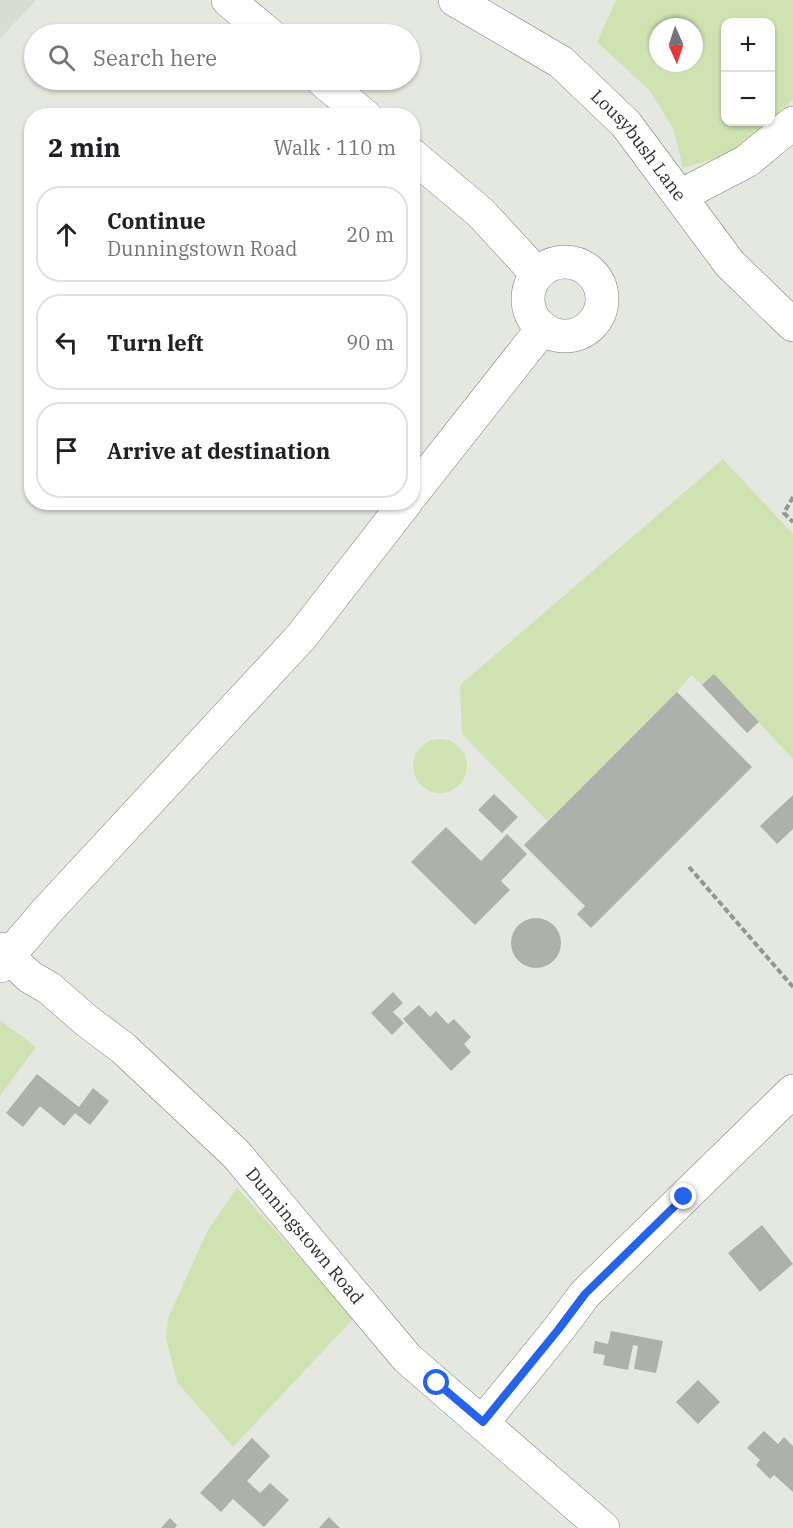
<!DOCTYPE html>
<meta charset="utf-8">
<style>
body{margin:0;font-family:"IBM Plex Serif",serif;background:#f6f6f6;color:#202124}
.controls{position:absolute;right:18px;top:18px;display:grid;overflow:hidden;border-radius:12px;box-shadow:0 2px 4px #0004}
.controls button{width:54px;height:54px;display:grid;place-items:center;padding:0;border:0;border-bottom:2px solid #e0e0e0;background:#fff;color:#202124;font:30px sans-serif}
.compass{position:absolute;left:649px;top:18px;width:54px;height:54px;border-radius:50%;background:#fff;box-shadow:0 2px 4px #0004;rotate:177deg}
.stop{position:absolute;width:18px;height:18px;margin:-14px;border:4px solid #2563eb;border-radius:50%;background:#fff}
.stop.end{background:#2563eb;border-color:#fff;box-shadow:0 2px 6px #0008}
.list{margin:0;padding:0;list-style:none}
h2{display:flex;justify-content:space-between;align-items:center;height:78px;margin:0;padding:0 24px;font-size:26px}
h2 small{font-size:20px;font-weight:400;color:#757577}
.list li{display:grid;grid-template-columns:39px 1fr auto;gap:18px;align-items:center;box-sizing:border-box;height:96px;margin:0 12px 12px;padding:0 12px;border:2px solid #e0e0e0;border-radius:24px}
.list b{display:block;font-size:22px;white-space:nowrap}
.list p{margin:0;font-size:20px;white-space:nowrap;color:#757577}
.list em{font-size:20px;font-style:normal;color:#757577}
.icon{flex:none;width:33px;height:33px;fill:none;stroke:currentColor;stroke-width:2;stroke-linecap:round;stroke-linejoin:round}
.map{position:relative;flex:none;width:793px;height:1528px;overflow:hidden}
.search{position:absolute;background:#fff;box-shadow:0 2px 4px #0004;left:24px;top:24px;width:396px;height:66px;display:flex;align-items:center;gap:15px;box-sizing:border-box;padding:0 21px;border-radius:33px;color:#757577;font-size:22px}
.panel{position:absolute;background:#fff;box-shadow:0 2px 4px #0004;left:24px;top:108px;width:396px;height:402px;border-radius:24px}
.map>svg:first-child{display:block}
.built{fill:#d8decf}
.green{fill:#cee2b2;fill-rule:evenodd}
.building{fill:#adb1a9}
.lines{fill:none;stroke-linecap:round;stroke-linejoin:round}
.minor-casing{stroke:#7b7e77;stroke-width:34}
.path{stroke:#93958f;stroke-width:4;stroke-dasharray:6 3;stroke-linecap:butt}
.minor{stroke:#fff;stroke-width:33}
.route{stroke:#2563eb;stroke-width:8}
.labels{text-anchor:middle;stroke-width:6;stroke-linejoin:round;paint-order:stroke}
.street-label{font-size:18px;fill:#2e2f2c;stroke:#fff}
</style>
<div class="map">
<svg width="793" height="1528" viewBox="0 0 793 1528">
<rect width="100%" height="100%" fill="#e5e8e0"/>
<path class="built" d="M0 0H36L0 39Z"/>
<path class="green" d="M616 0H793V99L764 130 727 155 683 168 673 128 650 91 597 42ZM726 22H770V122H726ZM658 27H694V63H658Z
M723 459 793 534V759L714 675 702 685 691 675 677 692 547 821 462 734 460 685Z
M413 766a27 27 0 1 1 54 0a27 27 0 1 1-54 0Z
M1 1021 36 1047 0 1096V1022Z
M237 1188 354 1318 233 1447 177 1382 166 1338 168 1318 208 1230Z"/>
<path class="building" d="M714 674 759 722 747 733 702 685Z
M677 692 752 767 591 928 577 914 585 906 524 845Z
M494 794 518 817 502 833 478 810Z
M793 795V829L777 844 760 826Z
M446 827 481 861 507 834 527 854 501 881 510 890 475 925 411 862Z
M511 943a25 25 0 1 1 50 0a25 25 0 1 1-50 0Z
M393 992 403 1003 393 1012 404 1023 392 1035 371 1013Z
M419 1005 430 1017 436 1011 448 1024 454 1019 471 1037 464 1044 471 1052 451 1071 403 1019Z
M37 1074 79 1107 93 1088 109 1101 90 1125 75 1113 64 1126 40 1106 23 1127 6 1113Z
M762 1225 793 1264 760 1292 728 1253Z
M611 1331 663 1341 656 1373 634 1369 638 1346 633 1345 628 1370 603 1365 605 1355 593 1353 595 1341 608 1344Z
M698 1380 720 1402 698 1424 676 1402Z
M764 1431 778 1444 784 1437 793 1446V1492L774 1475 770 1479 756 1465 760 1460 747 1448Z
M252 1438 270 1456 247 1481 260 1493 270 1483 289 1500 264 1527 233 1499 221 1512 200 1493Z
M329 1517 340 1528H319Z
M170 1518 177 1525 175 1528H161Z"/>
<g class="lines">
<g class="minor-casing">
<g id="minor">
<path d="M228 0 269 34"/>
<path id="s1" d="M455 0 561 62 626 124 730 264 793 325"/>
<path d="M322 80 365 116"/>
<path d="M412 155 481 213 537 274"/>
<path d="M680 196 747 161 793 123"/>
<circle cx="565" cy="299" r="37"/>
<path d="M412 494 543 328"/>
<path id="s2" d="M0 949 30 977 49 988 87 1021 123 1048 236 1154 407 1358 603 1528"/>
<path d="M0 966 45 913 301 637 406 502"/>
<path d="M483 1422 558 1330 585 1294 793 1091"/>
</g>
</g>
<path class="path" d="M793 497 784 513 793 522
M689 867 793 987"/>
<use href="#minor" class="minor"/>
</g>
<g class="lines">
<path class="route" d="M437 1383 483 1422 558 1330 585 1294 684 1197"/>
</g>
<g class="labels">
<g class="street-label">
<text dy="6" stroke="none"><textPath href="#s1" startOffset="237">Lousybush Lane</textPath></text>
<text dy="6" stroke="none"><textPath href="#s2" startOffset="420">Dunningstown Road</textPath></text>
</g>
</g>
</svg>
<div class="controls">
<button>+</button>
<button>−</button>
</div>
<svg class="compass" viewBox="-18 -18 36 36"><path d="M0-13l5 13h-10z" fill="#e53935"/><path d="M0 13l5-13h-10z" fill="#757577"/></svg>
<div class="stop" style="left:437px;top:1383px"></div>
<div class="stop end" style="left:684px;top:1197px"></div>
<div class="search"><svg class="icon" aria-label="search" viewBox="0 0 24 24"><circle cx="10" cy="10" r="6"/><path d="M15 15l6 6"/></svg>Search here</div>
<section class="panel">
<h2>2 min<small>Walk · 110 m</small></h2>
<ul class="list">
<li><svg class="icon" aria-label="ahead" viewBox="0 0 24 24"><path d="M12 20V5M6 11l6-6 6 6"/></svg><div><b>Continue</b><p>Dunningstown Road</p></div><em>20 m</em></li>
<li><svg class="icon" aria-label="left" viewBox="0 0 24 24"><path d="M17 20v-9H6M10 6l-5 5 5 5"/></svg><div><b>Turn left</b></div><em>90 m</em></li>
<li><svg class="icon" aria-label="arrive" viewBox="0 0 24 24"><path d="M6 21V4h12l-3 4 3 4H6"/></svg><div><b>Arrive at destination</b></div></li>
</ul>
</section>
</div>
